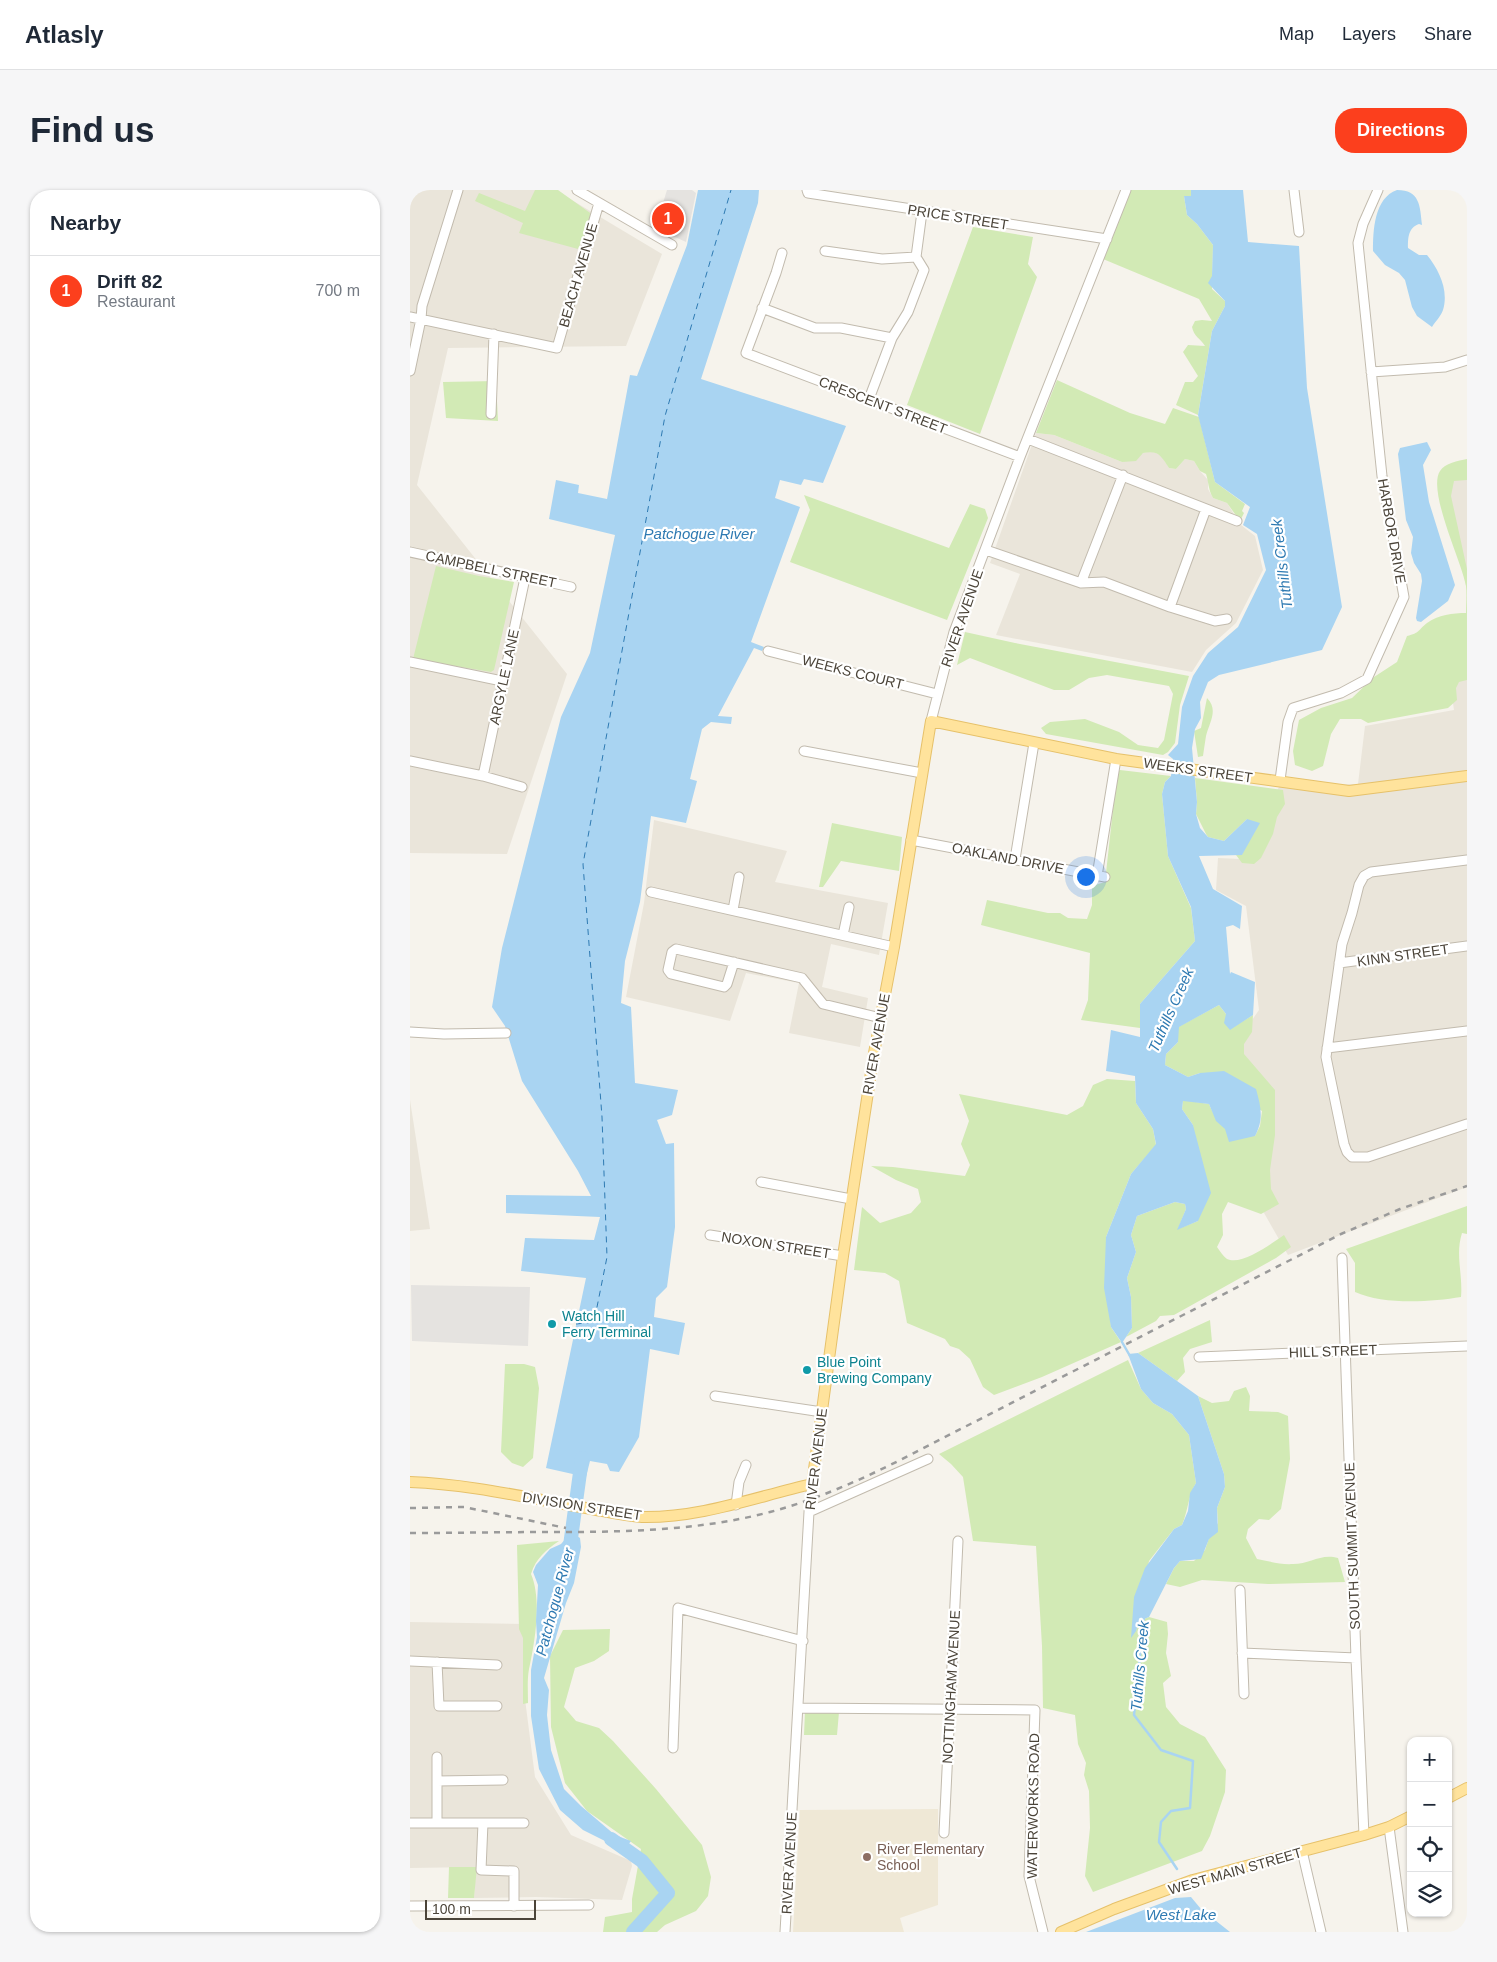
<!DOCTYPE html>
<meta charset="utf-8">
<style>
body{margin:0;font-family:Helvetica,sans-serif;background:#f6f6f7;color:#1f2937}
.controls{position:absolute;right:15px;bottom:15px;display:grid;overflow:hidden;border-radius:10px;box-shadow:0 1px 4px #0004}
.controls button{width:45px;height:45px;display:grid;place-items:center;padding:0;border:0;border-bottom:1px solid #e0e1e3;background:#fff;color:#1f2937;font:25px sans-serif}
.scale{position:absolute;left:15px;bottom:12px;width:111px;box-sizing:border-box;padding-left:5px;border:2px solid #4b4439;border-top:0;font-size:14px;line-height:18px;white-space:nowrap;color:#4b4439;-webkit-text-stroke:4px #fff;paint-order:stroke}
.you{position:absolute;left:675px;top:686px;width:18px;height:18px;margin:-12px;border:4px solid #fff;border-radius:50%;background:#1a73e8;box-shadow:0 0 0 8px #1a73e833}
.badge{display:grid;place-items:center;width:32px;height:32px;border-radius:50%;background:#fc3f1d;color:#fff;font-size:16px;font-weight:700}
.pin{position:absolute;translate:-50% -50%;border:2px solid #fff;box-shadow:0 1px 5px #0006}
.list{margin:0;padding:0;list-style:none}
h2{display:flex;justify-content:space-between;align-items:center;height:65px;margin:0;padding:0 20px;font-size:21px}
h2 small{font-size:16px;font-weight:400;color:#747a83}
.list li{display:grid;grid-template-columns:32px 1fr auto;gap:15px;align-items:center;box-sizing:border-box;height:70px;padding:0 20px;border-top:1px solid #e0e1e3}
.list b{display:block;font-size:19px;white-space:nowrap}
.list p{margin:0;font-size:16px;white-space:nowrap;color:#747a83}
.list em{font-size:16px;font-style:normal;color:#747a83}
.icon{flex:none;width:28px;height:28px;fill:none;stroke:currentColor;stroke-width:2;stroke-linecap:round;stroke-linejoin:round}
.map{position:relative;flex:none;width:1057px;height:1742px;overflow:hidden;border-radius:20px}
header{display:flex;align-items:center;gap:30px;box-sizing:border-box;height:70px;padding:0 25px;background:#fff;border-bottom:1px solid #e0e1e3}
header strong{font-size:24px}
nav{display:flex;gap:28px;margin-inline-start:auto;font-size:18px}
.intro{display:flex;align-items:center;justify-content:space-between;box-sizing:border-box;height:120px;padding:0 30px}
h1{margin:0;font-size:35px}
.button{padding:12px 22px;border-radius:20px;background:#fc3f1d;color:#fff;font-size:18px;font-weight:700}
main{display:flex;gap:30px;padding:0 30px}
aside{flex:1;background:#fff;border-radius:20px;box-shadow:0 1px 4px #0004}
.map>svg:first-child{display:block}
.residential{fill:#eae5da}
.education{fill:#efe8d6}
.green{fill:#d2eab5}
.parking{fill:#e5e3e0}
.water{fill:#a9d4f2}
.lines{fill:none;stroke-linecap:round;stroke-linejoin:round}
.stream{stroke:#a9d4f2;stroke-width:2.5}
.river{stroke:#a9d4f2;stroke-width:14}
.ferry{stroke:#2e7ab2;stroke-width:1;stroke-dasharray:6 5;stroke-linecap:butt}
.minor-casing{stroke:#c2bbae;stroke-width:11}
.major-casing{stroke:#e6c16a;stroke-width:12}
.minor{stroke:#fff;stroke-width:9}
.major{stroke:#ffe39c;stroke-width:10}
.rail{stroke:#9a9a9a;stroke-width:2.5;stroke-dasharray:6 6;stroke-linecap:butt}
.culture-dot{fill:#0f9aa8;stroke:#fff;stroke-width:2}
.education-dot{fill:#8d6e63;stroke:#fff;stroke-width:2}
.labels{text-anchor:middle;stroke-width:4.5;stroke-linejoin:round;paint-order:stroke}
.street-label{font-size:14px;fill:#4b4439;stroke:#fff}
.culture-label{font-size:14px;fill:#0d838f;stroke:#fff;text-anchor:start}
.education-label{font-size:14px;fill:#785e54;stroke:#fff;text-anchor:start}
.water-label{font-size:15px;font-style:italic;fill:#2e7ab2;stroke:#fff}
</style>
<header>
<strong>Atlasly</strong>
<nav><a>Map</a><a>Layers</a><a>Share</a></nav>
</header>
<div class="intro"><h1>Find us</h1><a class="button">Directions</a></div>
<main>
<aside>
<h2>Nearby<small></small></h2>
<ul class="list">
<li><span class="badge">1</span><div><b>Drift 82</b><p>Restaurant</p></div><em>700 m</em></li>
</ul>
</aside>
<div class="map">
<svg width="1057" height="1742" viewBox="0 0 1057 1742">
<rect width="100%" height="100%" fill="#f6f3ec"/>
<path class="residential" d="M0 0H145L252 64 216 156 38 158 7 295 157 484 97 664 0 663Z
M626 243 644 245 712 272 733 263 741 261 751 265 759 278 766 279 775 269 784 271 790 281 798 290V299L803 308 817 313 831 335 845 346 853 380 826 433 796 460 782 482 586 445 610 384 580 373Z
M1057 276V400L1031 283Z
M1057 483V997L878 1065 841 1000 862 908 824 856 849 820 836 716 806 700 808 668 830 669 869 597 948 594 955 536 1044 520 1039 486Z
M244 630 377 661 365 692 478 713 469 765 421 754 412 797 458 808 450 857 379 843 389 793 336 783 320 831 216 807 234 713Z
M0 910 20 1039 0 1041Z
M0 1432 119 1434 115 1509 125 1587 161 1645 221 1671 222 1676 212 1710 126 1707 64 1708 66 1677 0 1678Z"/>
<path class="education" d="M528 1619V1715L490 1728 494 1742H383L390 1620Z"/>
<path class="green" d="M125 0H148L183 25 168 59 109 43 113 33 65 11 69 3 115 21Z
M720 0H781V6H774L777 25 787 34 803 55 802 99 815 111V116L802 141 788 225 766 215 775 192H783L788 186 773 162 778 155 795 156C790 148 784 147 782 137L785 131 792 130 802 131 789 109 693 69Z
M563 37 623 47 618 74 627 87 570 244 497 215Z
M647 190 720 223 755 234 763 218 789 227 805 292 835 314 832 321 834 323 830 331 817 313 803 308C798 299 799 293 796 284L790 281 784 271 775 269 766 279 759 278C751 266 749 260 733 263L726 271 712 272 644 245 626 243Z
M86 191 88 231 36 228 33 192Z
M1057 269V290L1044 291 1041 306 1057 379V490L1049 492 1046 498 1047 510 1038 518 958 533 951 529H930L921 544 913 576 902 581 885 575 883 561 889 530 911 518 942 508 964 487 987 472 997 446C1010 443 1008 440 1017 433 1028 425 1043 423 1056 423 1056 415 1057 405 1056 396 1052 372 1017 301 1030 281 1035 273 1048 271 1057 269Z
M394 305 539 358 560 314 575 319 578 328 537 430 380 372 400 320Z
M26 376 69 386 104 392 84 480 81 482 3 469Z
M555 442 605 453 779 486 770 515 765 553 758 562 753 565 636 544 631 538 640 532 675 529 709 542 728 555 748 558 754 550 763 504 759 496 697 485 679 488 659 500H644L560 468 547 475Z
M797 508C809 520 799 533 796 546 795 552 794 559 793 566L788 567 784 541 791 538Z
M710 580 761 586 755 592 752 604 758 666 781 718 785 751 730 814V838L671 830 678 810 680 763 571 735 577 710 638 723H650L658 728 677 729 682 715V696L695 692 707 583Z
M785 588 873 600 875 614 867 627 863 644 851 668 844 674 832 673 826 665H832L837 629 814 651 798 647 796 644 786 624 787 612Z
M422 633 492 647 489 681 431 671 413 697H409Z
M809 815 816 824 820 839 843 825 842 842 834 854V864L865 900V945L860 980 861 999 869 1014 851 1024 818 1012 812 1024 813 1045 807 1057C810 1061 813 1066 817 1069 832 1076 862 1053 874 1045L881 1057 866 1068 764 1125 750 1126 746 1131 716 1147 722 1138 721 1107 717 1088 726 1062 721 1045 727 1026 765 1012 775 1014 776 1019 768 1039 788 1031 783 935 772 919 773 910 799 914C811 942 817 939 845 946L850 936 852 921 790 883 778 887 755 875 756 864 768 852V837Z
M697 889 725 891 726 913 743 939 746 955 721 984 696 1047 701 1137 711 1152 632 1187 584 1205 573 1197 560 1169 549 1159 540 1156 535 1149 497 1133 489 1091 475 1083 444 1080 452 1017 470 1033 501 1023 511 1012 508 999 486 990 461 976 483 977 555 986 560 975 551 954 559 931 549 904 657 925 673 916 683 895Z
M1057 1016V1044L1052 1043C1045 1065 1053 1084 1051 1107 1021 1112 973 1115 945 1102V1073L936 1059Z
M800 1130 802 1152 780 1159 773 1168 775 1182 767 1191 728 1163Z
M718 1170 731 1199 743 1213 762 1224 779 1245 786 1293C778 1306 778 1321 772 1335L764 1339 739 1371 726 1441 729 1431 739 1427 757 1432 758 1444 756 1463 761 1486 753 1493 756 1517 770 1534 795 1547 816 1580 815 1602 800 1646 792 1661 683 1702 675 1686 680 1638 679 1601 674 1585 676 1573 668 1554 665 1525 633 1518 632 1456 626 1356 563 1351 553 1287 541 1274 529 1264Z
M95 1174H114L125 1177 129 1198 123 1268 113 1277 102 1273 91 1262Z
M836 1197 840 1206 839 1221 868 1222 878 1226 880 1269 871 1319 859 1330 849 1329 838 1339 836 1348 847 1369C858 1371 871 1375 883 1374 900 1374 911 1363 928 1368L935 1392 858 1394 792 1390 770 1397 756 1394 764 1378 770 1371H784L795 1360 799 1348 808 1333 807 1318 815 1297 814 1284 788 1206 802 1213 819 1211 824 1201Z
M149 1351C136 1360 126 1368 121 1384 132 1410 125 1451 119 1479 117 1490 118 1502 118 1513L113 1514V1448L109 1439 107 1355Z
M200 1439 199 1461 184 1471 165 1478 154 1517 166 1531 189 1538 203 1551 246 1599 292 1655 301 1687 298 1706 286 1721 255 1735 247 1742H193L195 1727 222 1722V1709L231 1659 177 1621 155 1593 141 1537 140 1466 153 1440Z
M395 1521 429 1522 427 1545H394Z
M39 1677H67L64 1708H38Z"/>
<path class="parking" d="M257 0H282L286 3 276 52 263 46 271 19 253 13Z
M1 1095 120 1097 118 1156 2 1151Z"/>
<path class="water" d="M288 0H349L348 13 291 189 436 236 413 293 394 289 391 295 370 290 365 308 390 317 341 452 354 457 352 461 344 458 308 526 322 527 321 534 301 532 292 539 280 589 287 591 276 633 241 626 230 712 215 771 211 813 221 817 225 893 268 900 262 925 247 930 256 954 264 953 265 1037 257 1097 246 1108 244 1127 275 1133 269 1165 240 1159 229 1247 209 1282 200 1281 197 1274 180 1271 176 1287 136 1278 176 1088 111 1081 115 1048 184 1050 190 1027 96 1023V1005L181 1006 168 981 112 891 95 836 82 817 92 758 151 527 180 463 205 345 139 329 146 290 169 295 168 303 197 309 220 185 227 186 277 55Z
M781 0H833L838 52 889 56 897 198 932 417 912 460 809 485 798 492 790 512 791 528 785 539 782 558 787 612 786 624 790 638 798 647 814 651 837 629 850 633 832 665 789 666 803 699 832 716 830 739 823 735 816 737 820 784 821 782 845 792 843 825 820 840 814 833 816 824 809 815 769 837 768 852 756 864 755 875 778 887 790 883 814 881 846 899C851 917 854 929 845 946L819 952 815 939 806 931 799 914 773 911 772 919 783 935 801 1003 788 1031 767 1040 776 1019 775 1014 765 1012 727 1026 721 1045 726 1062 717 1088 721 1107 722 1138 712 1153 701 1137 694 1098 696 1047 721 984 746 954 743 939 726 913 725 886 696 881 701 840 730 847V814L785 751 781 717 758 666 752 604 755 592 761 586 763 569 758 565 768 554 772 517 783 486 798 463 828 437 856 380 847 344 833 335 840 317 805 292 788 225 802 141 815 116V111L798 93 802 86 803 55 787 34 777 25 774 6H781Z
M987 0C1010 0 1010 16 1012 35L1009 34C998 38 998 48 998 58L1009 65H1017C1029 80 1039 100 1033 120 1031 126 1025 132 1022 137L1007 126 1002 117 995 90 989 83 975 75 963 61C963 41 964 8 987 0Z
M1017 252 1021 260 1013 275 1019 312 1045 395 1038 411 1011 432 1007 431 1006 428 1012 391 1011 384 1004 373 1001 363 1003 347 996 330 988 264 990 258Z
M728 1163 788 1206 814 1284 815 1297 807 1318 808 1342 799 1349 791 1369 770 1371 764 1378 739 1427 729 1431 726 1441 721 1448 724 1407 735 1378 764 1339 772 1335 778 1321 780 1303 786 1293 779 1245 762 1224 743 1213 731 1199 718 1164Z
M158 1346H167L170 1348 171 1357 164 1393 156 1413 134 1488 139 1500 137 1525 141 1560 154 1599 171 1616 205 1645 221 1651 215 1659 205 1656 173 1640 150 1620 129 1579 121 1526V1480L127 1447 126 1431 128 1395 123 1382 126 1375 140 1359 151 1354Z
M781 1707 791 1719 820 1742H676L765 1708Z"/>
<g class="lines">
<path class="stream" d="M712 1152 720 1166
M734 1426 724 1525 751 1560 783 1571 780 1618 761 1621 751 1632 749 1652 767 1679"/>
<path class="river" d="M159 1363 172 1268
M201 1649 232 1671 258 1703 223 1742"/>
<path class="ferry" d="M166 1134 184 1132 197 1067 192 927 173 674 255 226 321 0"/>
<g class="minor-casing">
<path id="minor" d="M167 0 262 55
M397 0 398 3 697 49
M884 0 889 42
M415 61 472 69 506 67
M372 63 366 83 336 163 610 267
M352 118 405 138H431L482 148
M0 127 147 158 189 13
M0 181 11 129 12 116 48 0
M961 182 1035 177 1057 170
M459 209 482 148 498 122 514 80 506 67 512 22
M81 224 84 144
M618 249 827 331
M576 360 671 393 694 392 760 417 805 431 817 429
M0 362 161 397
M671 393 713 285
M760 417 796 319
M358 461 527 504
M0 472 92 491
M521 531 544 442 610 267 716 0
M394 561 512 583
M0 571 73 586 112 597
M73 586 115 388
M870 590 878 532 883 518 931 503 957 489 994 407 972 286 948 53 953 34 968 0
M501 650 695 687
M605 669 624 553
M1057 670 961 682 954 686 949 695 942 723 932 754 916 867 934 954 937 962 942 967H958L1057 934
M687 686 706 569
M241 702 484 757
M323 720 329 687
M433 745 439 717
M324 772 317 794 314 797 261 784 258 780 262 762 266 759 392 788 413 814 471 828
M929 773 1057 756
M0 842 34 844 96 843
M917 858 1057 841
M351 992 441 1009
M300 1045 433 1066
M932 1068 946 1468 954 1645
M789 1167 1057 1156
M305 1206 412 1222
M326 1315 329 1292 336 1275
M399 1322 518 1269
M830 1400 834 1504
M832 1463 946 1468
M0 1471 87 1475
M27 1472 29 1516H87
M389 1518 625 1520 619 1686 633 1742
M263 1558 268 1418 393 1451
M27 1567V1591
M0 1633H73L71 1680 104 1681V1716
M27 1633V1591L93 1590
M73 1633H114
M979 1637 993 1742
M534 1643 548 1351
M892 1661 911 1742
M0 1716 179 1715
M375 1742 399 1322 402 1294"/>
</g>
<g class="major-casing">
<path id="major" d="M0 1292C59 1294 118 1308 176 1318 194 1321 213 1326 232 1327 291 1328 345 1307 402 1294L433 1066 464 863 484 757 521 531 706 569 939 601 1057 586
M1038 1608 1057 1598
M651 1742 704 1719 783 1690 954 1645 979 1637 1001 1626"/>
</g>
<use href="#minor" class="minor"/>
<use href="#major" class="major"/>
<path class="rail" d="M0 1318 54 1317 156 1338
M0 1343C47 1343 94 1342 141 1342 215 1342 288 1341 360 1322 409 1309 455 1288 500 1265L931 1044 990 1019 1057 996"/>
</g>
<g class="culture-dot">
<circle cx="142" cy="1134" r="5"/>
<circle cx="397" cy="1180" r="5"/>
</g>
<circle class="education-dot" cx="457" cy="1667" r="5"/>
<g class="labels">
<g class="street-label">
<text transform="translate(548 27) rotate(9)" y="5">PRICE STREET</text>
<text transform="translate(168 85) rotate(-74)" y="5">BEACH AVENUE</text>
<text transform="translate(473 215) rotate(21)" y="5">CRESCENT STREET</text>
<text transform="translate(982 341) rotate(80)" y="5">HARBOR DRIVE</text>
<text transform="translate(81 379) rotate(12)" y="5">CAMPBELL STREET</text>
<text transform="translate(552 428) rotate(-71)" y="5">RIVER AVENUE</text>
<text transform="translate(443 482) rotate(14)" y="5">WEEKS COURT</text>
<text transform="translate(94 487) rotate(-78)" y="5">ARGYLE LANE</text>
<text transform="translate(788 580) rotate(8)" y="5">WEEKS STREET</text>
<text transform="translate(598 668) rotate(11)" y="5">OAKLAND DRIVE</text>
<text transform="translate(993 765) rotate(-8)" y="5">KINN STREET</text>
<text transform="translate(466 854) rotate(-80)" y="5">RIVER AVENUE</text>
<text transform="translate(366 1055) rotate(9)" y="5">NOXON STREET</text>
<text transform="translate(923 1161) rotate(-2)" y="5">HILL STREET</text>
<text transform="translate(406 1269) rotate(-83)" y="5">RIVER AVENUE</text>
<text transform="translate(172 1316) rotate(9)" y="5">DIVISION STREET</text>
<text transform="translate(942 1356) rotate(-92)" y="5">SOUTH SUMMIT AVENUE</text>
<text transform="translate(541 1497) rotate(-87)" y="5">NOTTINGHAM AVENUE</text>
<text transform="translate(623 1616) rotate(-89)" y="5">WATERWORKS ROAD</text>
<text transform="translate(379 1673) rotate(-87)" y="5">RIVER AVENUE</text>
<text transform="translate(825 1681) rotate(-16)" y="5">WEST MAIN STREET</text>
</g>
<g class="culture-label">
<text x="152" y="1131">Watch Hill<tspan x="152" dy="16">Ferry Terminal</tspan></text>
<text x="407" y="1177">Blue Point<tspan x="407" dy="16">Brewing Company</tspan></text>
</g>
<g class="education-label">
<text x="467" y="1664">River Elementary<tspan x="467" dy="16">School</tspan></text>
</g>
<g class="water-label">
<text x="289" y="349">Patchogue River</text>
<text transform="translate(872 374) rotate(-97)" y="5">Tuthills Creek</text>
<text transform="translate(761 820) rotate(-66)" y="5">Tuthills Creek</text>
<text transform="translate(145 1412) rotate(-75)" y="5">Patchogue River</text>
<text transform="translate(730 1476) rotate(-85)" y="5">Tuthills Creek</text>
<text x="771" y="1730">West Lake</text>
</g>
</g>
</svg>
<div class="controls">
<button>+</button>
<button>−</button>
<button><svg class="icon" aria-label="locate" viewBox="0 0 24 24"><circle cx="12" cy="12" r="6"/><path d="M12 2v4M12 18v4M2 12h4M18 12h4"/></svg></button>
<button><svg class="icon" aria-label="layers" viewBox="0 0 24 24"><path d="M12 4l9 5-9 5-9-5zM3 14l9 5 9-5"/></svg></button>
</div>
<div class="scale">100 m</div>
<div class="you"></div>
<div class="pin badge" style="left:258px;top:29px">1</div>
</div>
</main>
